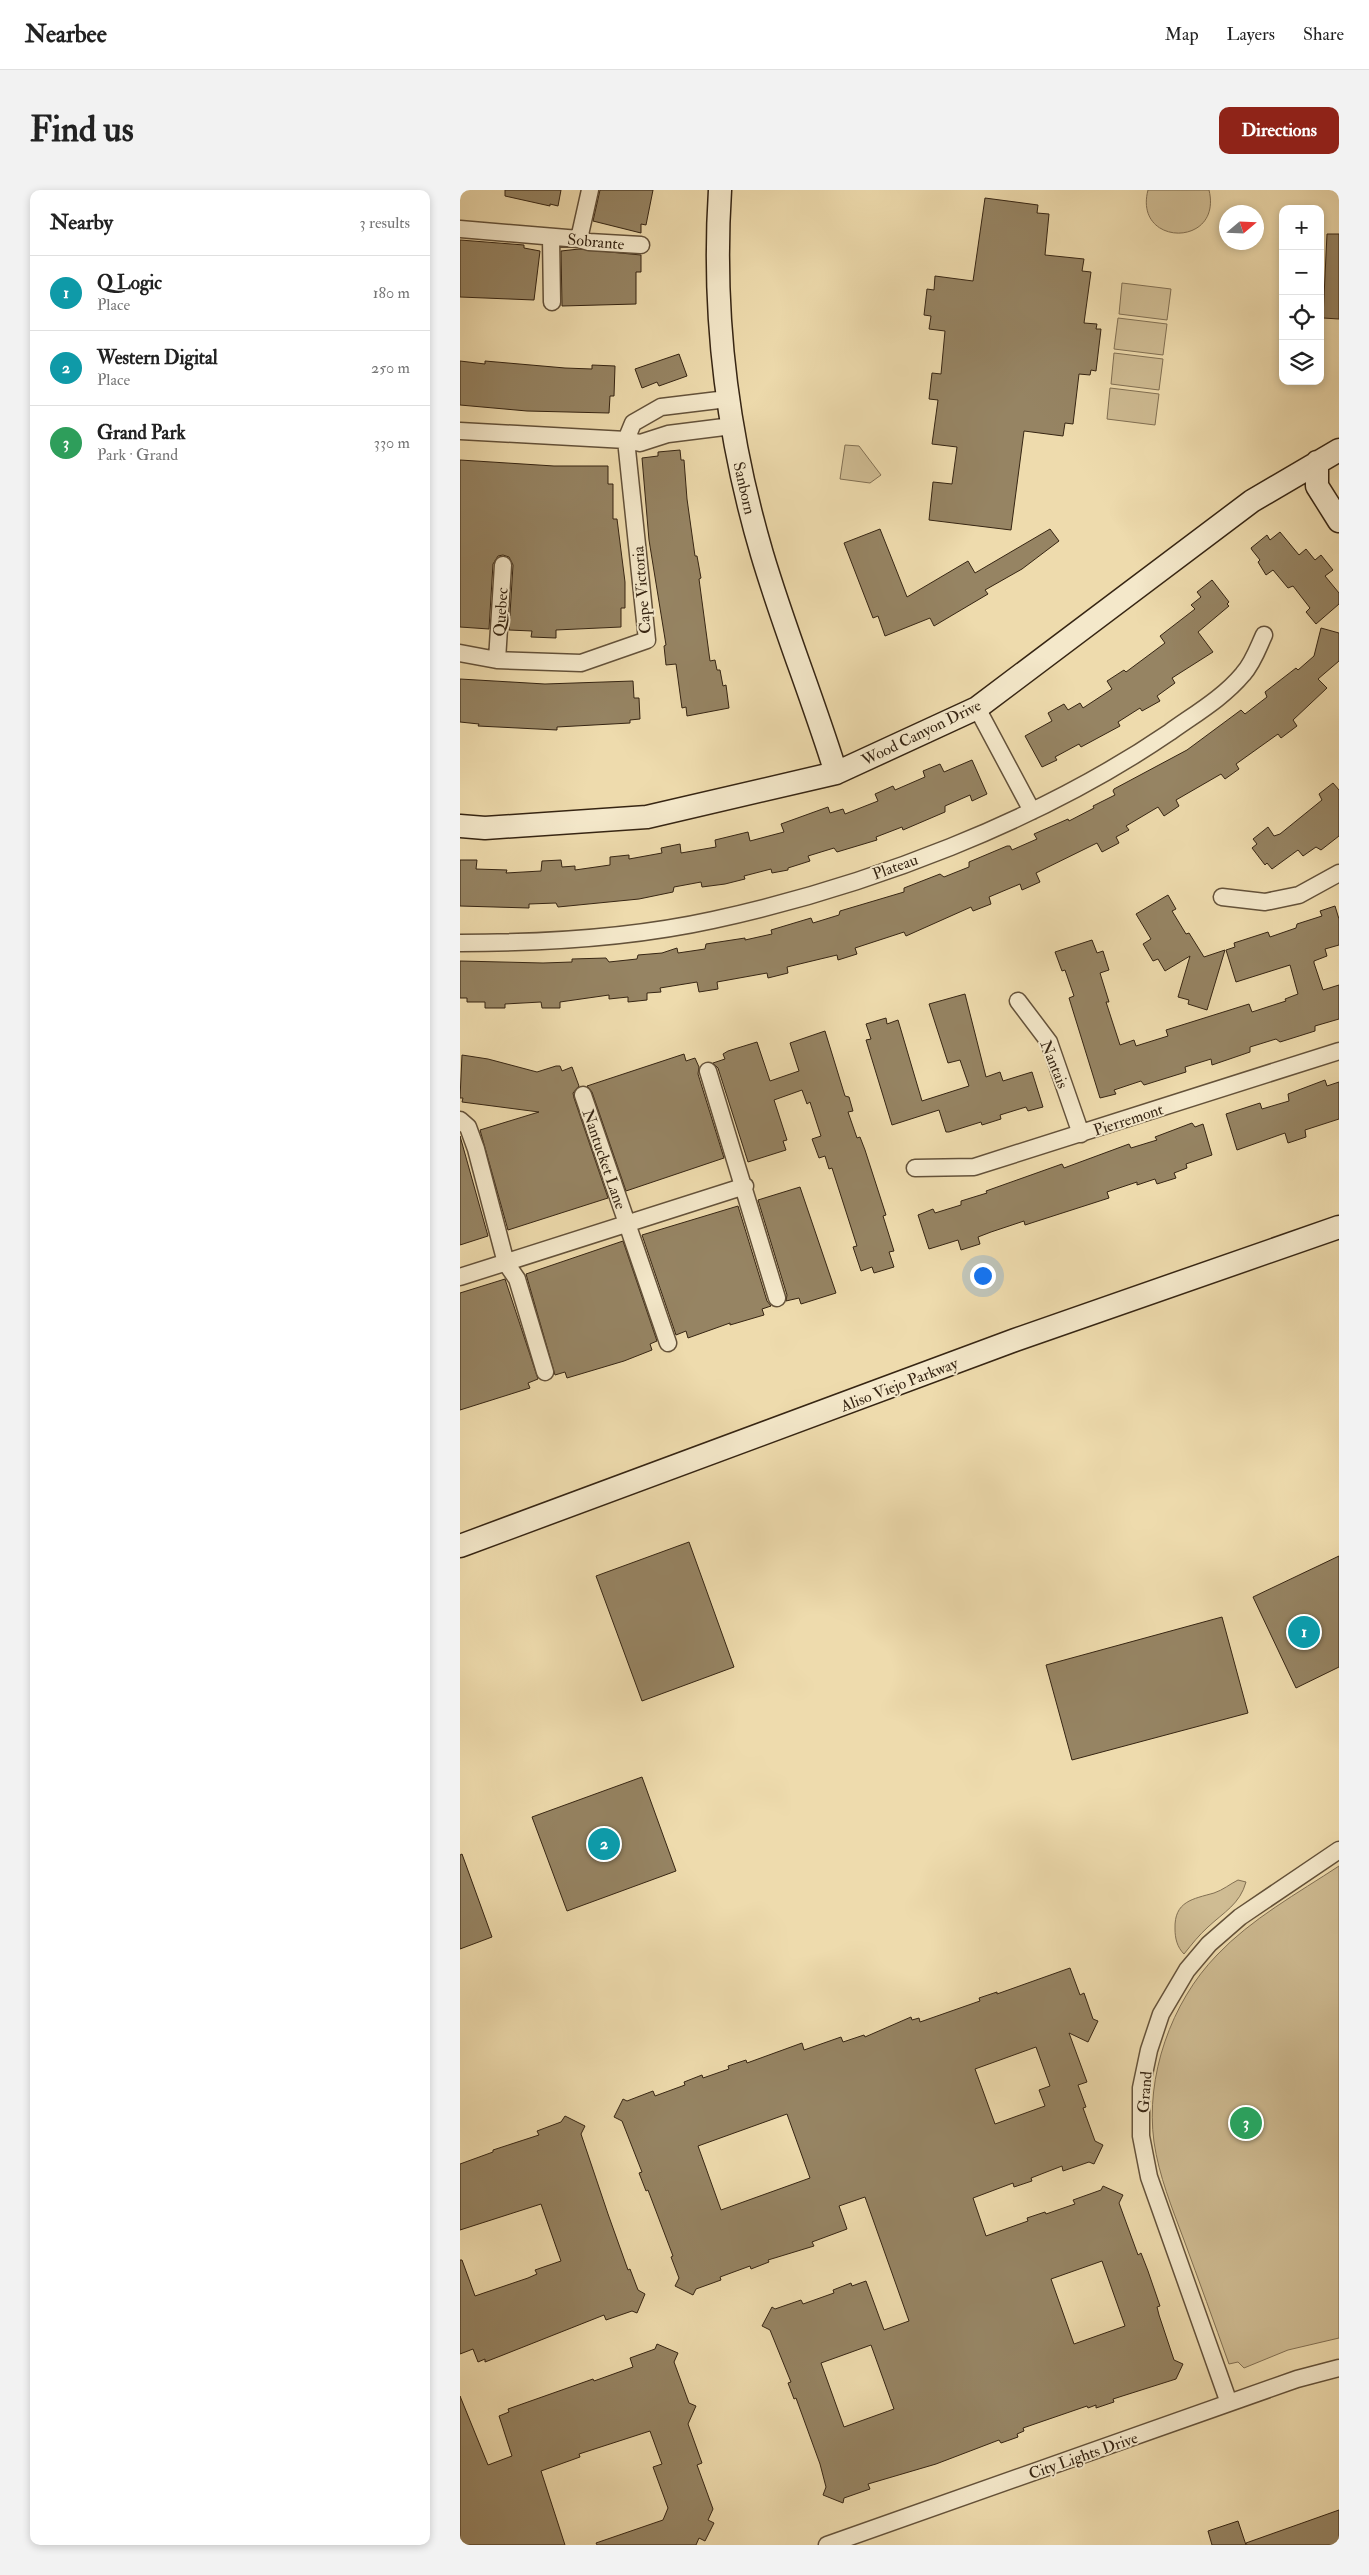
<!DOCTYPE html>
<meta charset="utf-8">
<style>
body{margin:0;font-family:"IM FELL Double Pica",serif;background:#f2f2f2;color:#222}
.controls{position:absolute;right:15px;top:15px;display:grid;overflow:hidden;border-radius:10px;box-shadow:0 2px 8px #0003}
.controls button{width:45px;height:45px;display:grid;place-items:center;padding:0;border:0;border-bottom:1px solid #e0e0e0;background:#fff;color:#222;font:25px sans-serif}
.compass{position:absolute;left:759px;top:15px;width:45px;height:45px;border-radius:50%;background:#fff;box-shadow:0 2px 8px #0003;rotate:71deg}
.you{position:absolute;left:522px;top:1085px;width:18px;height:18px;margin:-12px;border:4px solid #fff;border-radius:50%;background:#1a73e8;box-shadow:0 0 0 8px #1a73e833}
.badge{display:grid;place-items:center;width:32px;height:32px;border-radius:50%;background:#8f2418;color:#fff;font-size:16px;font-weight:700}
.pin{position:absolute;translate:-50% -50%;border:2px solid #fff;box-shadow:0 1px 5px #0006}
.list{margin:0;padding:0;list-style:none}
h2{display:flex;justify-content:space-between;align-items:center;height:65px;margin:0;padding:0 20px;font-size:21px}
h2 small{font-size:16px;font-weight:400;color:#767676}
.list li{display:grid;grid-template-columns:32px 1fr auto;gap:15px;align-items:center;box-sizing:border-box;height:75px;padding:0 20px;border-top:1px solid #e0e0e0}
.list b{display:block;font-size:19px;white-space:nowrap}
.list p{margin:0;font-size:16px;white-space:nowrap;color:#767676}
.list em{font-size:16px;font-style:normal;color:#767676}
.icon{flex:none;width:28px;height:28px;fill:none;stroke:currentColor;stroke-width:2;stroke-linecap:round;stroke-linejoin:round}
.map{position:relative;flex:none;width:879px;height:2355px;overflow:hidden;border-radius:10px}
header{display:flex;align-items:center;gap:30px;box-sizing:border-box;height:70px;padding:0 25px;background:#fff;border-bottom:1px solid #e0e0e0}
header strong{font-size:24px}
nav{display:flex;gap:28px;margin-inline-start:auto;font-size:18px}
.intro{display:flex;align-items:center;justify-content:space-between;box-sizing:border-box;height:120px;padding:0 30px}
h1{margin:0;font-size:35px}
.button{padding:12px 22px;border-radius:10px;background:#8f2418;color:#fff;font-size:18px;font-weight:700}
main{display:flex;gap:30px;padding:0 30px}
aside{flex:1;background:#fff;border-radius:10px;box-shadow:0 2px 8px #0003}
.map>svg:first-child{display:block}
.green{fill:#cfbc93;stroke:#827053}
.building{fill:#968463;stroke:#362513;fill-rule:evenodd}
.lines{fill:none;stroke-linecap:round;stroke-linejoin:round}
.street-casing{stroke:#64523a;stroke-width:19}
.secondary-casing{stroke:#362513;stroke-width:25}
.street{stroke:#f4e8ca;stroke-width:16}
.secondary{stroke:#f4e8ca;stroke-width:22}
.labels{text-anchor:middle;stroke-width:4;stroke-linejoin:round;paint-order:stroke}
.street-label{font-size:16px;fill:#362513;stroke:#f4e8ca}
</style>
<header>
<strong>Nearbee</strong>
<nav><a>Map</a><a>Layers</a><a>Share</a></nav>
</header>
<div class="intro"><h1>Find us</h1><a class="button">Directions</a></div>
<main>
<aside>
<h2>Nearby<small>3 results</small></h2>
<ul class="list">
<li><span class="badge" style="background:#0f9aa8">1</span><div><b>Q Logic</b><p>Place</p></div><em>180 m</em></li>
<li><span class="badge" style="background:#0f9aa8">2</span><div><b>Western Digital</b><p>Place</p></div><em>250 m</em></li>
<li><span class="badge" style="background:#2e9e5b">3</span><div><b>Grand Park</b><p>Park · Grand</p></div><em>330 m</em></li>
</ul>
</aside>
<div class="map">
<svg width="879" height="2355" viewBox="0 0 879 2355">
<rect width="100%" height="100%" fill="#eedbad"/>
<filter id="stains"><feTurbulence type="fractalNoise" baseFrequency=".004" numOctaves="4"/><feColorMatrix values="0 0 0 0 .2 0 0 0 0 .09 0 0 0 0 .02 0 0 0 .5 -.17"/></filter>
<radialGradient id="worn" r=".72"><stop offset=".6" stop-color="#630" stop-opacity="0"/><stop offset="1" stop-color="#630" stop-opacity=".3"/></radialGradient>
<path class="green" d="M688 0H749C763 58 673 57 688 0Z
M662 93 711 99 707 130 659 124Z
M658 128 707 134 703 165 654 159Z
M654 163 703 169 699 200 651 194Z
M650 198 699 204 695 235 647 229Z
M385 255 399 256 421 285 410 293 380 289Z
M879 1676V2148L828 2160 784 2178 778 2172 769 2174C754 2132 739 2091 724 2050 712 2018 699 1986 694 1952 685 1887 711 1812 757 1765 791 1729 838 1703 879 1676Z
M778 1690 786 1692C780 1714 764 1722 748 1737 739 1745 732 1754 724 1764 717 1757 715 1748 715 1739 714 1711 733 1709 754 1703 763 1700 770 1694 778 1690Z"/>
<path class="building" d="M45 0H101L98 16 90 14V16L45 6Z
M140 0H193L186 35 181 34V43L133 31Z
M525 8 578 15 577 23 589 24 585 65 624 69 622 81 631 82 624 133 637 134 636 139H641L636 181 631 180 630 185 619 184 613 234 605 233 603 246 564 241 551 340 469 330 473 292 492 294 497 257 472 254 478 210 469 209 472 183 481 184 485 141 469 139 471 126 464 125 467 99 474 100 475 86 513 91Z
M867 44H879V129L863 128Z
M0 50 64 55V58L80 61 74 110 0 107Z
M119 59 181 65V82H176V114L102 116 101 61Z
M219 164 227 186 199 196 197 192 182 198 175 179Z
M0 171 25 174V171L105 178 132 179V175L155 176 154 206H150L149 223 67 221 0 215Z
M220 260 221 270H224L227 309 235 366H237L241 388 239 389 250 471 255 470 257 480H260L263 496 266 495 269 518 227 526 226 517 222 518 216 474 206 475 204 456 206 455 189 350 182 268 198 266V262Z
M0 270 94 276H148V294H153V329H157L165 392V418H161V437L96 440V448L71 447 72 441 49 440 53 375 49 367 43 365 38 366 33 374 29 439 0 437Z
M420 339 447 407 508 371 515 383 590 339 599 351 562 379 525 400 528 404 474 436 470 428 425 446 418 426 413 428 384 353Z
M820 342 839 365 846 359 855 370 861 365 873 380 865 386 879 403V414L856 434 846 422 850 418 833 396 828 398 813 380 806 385 798 372 800 370 792 360 791 358 807 345 810 350Z
M752 390 769 412 767 414 769 416 738 442 753 462 712 488 715 493 697 506 700 511 682 521 680 518 658 532 660 536 621 557 619 554 595 567 597 570 582 577 565 546 592 531 588 523 604 514 608 520 620 513 623 518 652 499 647 491 664 480 666 482 705 453 700 446 735 419 731 415 741 407 737 402Z
M861 438 879 443V471L858 489 867 498 833 530 837 536 821 548 818 544 776 574 779 579 765 589 761 584 716 610 719 616 704 626 698 617 666 636 669 640 656 647 659 653 642 662 637 653 576 683 580 692 562 700 560 694 529 707 531 714 513 721 511 717 446 746 444 742 395 758 397 764 378 770 377 765 327 777 328 783 308 788 307 783 257 792 258 799 239 802 237 792 200 798 201 802 187 803V810L168 812V807L149 809V805L100 812V818H82L81 812 45 814V818H25V812H7V808H0V771L83 773 112 772V769L146 768 149 772 177 769 178 765 202 763 217 758 218 763 245 759 246 754 285 748V750L312 744 311 740 351 728 353 733 379 725 380 721 444 702V698L480 684 484 687 509 677V672L547 656H550L552 660 577 649 574 644 608 629 609 631 634 618 633 616 655 605 653 601 654 599 727 560 781 520 785 524 807 507 805 502 836 478 838 480 854 466Z
M0 489 85 494 173 491 174 508H179L180 529 170 530V533L97 537V540L18 536 19 534 0 532Z
M512 570 527 604 512 611 510 605 485 616V622L443 640 442 637 416 647 417 650 377 662 374 658 348 666 350 671 328 678V680L312 683 311 679 284 686 285 689 265 694 242 697 241 692 214 697 213 702 179 709 98 717 96 713 69 714V718L0 716V670H17L16 679 47 680 46 683 81 681 82 671 101 670 102 677 115 676V680L150 675V667L169 665V669L202 663 201 658 220 654 221 663 256 657 255 650 288 642 290 651 324 642 321 634 368 617 370 623 383 619 385 624 418 611 415 604 433 596 435 600 465 587 463 581 480 574 484 582Z
M873 593 879 600V646L861 660 856 657 843 666 838 660 812 679 807 673 805 675 792 658 797 654 793 649 808 637 814 646 820 644 862 610 859 604Z
M708 705 716 719 712 721 726 744 729 743 744 767 765 760 747 820 728 814 729 810 718 807 730 766 705 781 698 769 693 771 683 754 691 749 676 724Z
M875 716 879 729V755L865 759 867 766 854 771V773L863 800 879 795V829L855 836V841L820 852 816 849 790 857V862L752 875 751 869 725 877 726 882 684 895 681 891 654 900 656 904 640 908 609 808 614 806 605 780 602 781 595 762 632 750 637 763 643 761 649 780 640 783 649 812H646L660 855 674 850 676 856 708 846 706 840 789 814 792 822 826 811 825 809 838 804 830 775 776 792 766 760 775 757 774 753 808 742 810 747 836 738 837 734 862 726 860 721Z
M505 804 526 887 540 882 543 891 572 882 583 917 568 921 566 917 540 925 541 929 522 935 521 932 489 942H486L479 920 432 935 406 850 411 849 406 834 426 828 427 834 438 830 462 911 509 896 500 870 488 873 469 814Z
M365 841 385 906 389 907 393 921 388 922 397 948 400 947 405 960 426 1025 423 1026 434 1061 429 1062 434 1077 414 1083 412 1077 401 1081 393 1057 397 1056 372 978 369 979 365 966 359 968 352 949 361 946 350 912 347 914 342 900 314 910 327 950 323 951 326 960 288 972 258 878 253 873 265 869 263 864 268 861 297 852 310 891 339 881 330 853Z
M224 864 226 871 235 868 239 877 238 884 264 968 166 1001 132 902 127 896Z
M2 865 28 869 77 882 96 876H100L102 881 112 877 119 896 113 903 114 908 148 1008 48 1040 20 940 79 922 2 912 3 908H0Z
M865 890 867 896 879 892V929L845 940 846 947 828 953 825 943 777 960 766 924 800 913 802 919 829 911 828 904Z
M732 933 735 937 743 934 752 965 726 974 727 978 714 983 716 988 697 994 695 989 677 995V992L647 1002 649 1008 565 1035 564 1031 531 1042 518 1047 520 1054 501 1060 498 1050 469 1059 458 1025 473 1019 475 1023 501 1015V1011L527 1003 526 1001 602 974 604 978 669 954 671 958 697 950 695 947Z
M0 946 28 1046 0 1055Z
M340 997 376 1103 341 1114 339 1108 326 1111 327 1105 298 1010Z
M278 1016 307 1111 311 1116 302 1119 304 1125 270 1135V1133L228 1148 226 1141 216 1145 182 1045Z
M163 1051 197 1151 190 1154 192 1160 164 1171 107 1188 105 1182 95 1185 66 1084Z
M45 1089 78 1189 68 1193 70 1198 0 1220V1103Z
M229 1352 274 1477 182 1511 136 1386Z
M879 1366V1477L836 1498 793 1407Z
M762 1427 788 1523 612 1570 586 1475Z
M182 1587 216 1681 107 1721 72 1627Z
M2 1664 32 1747 0 1759V1665Z
M610 1778 620 1805 624 1803 633 1829 638 1831 628 1852 609 1843 627 1892 618 1895 626 1917 623 1918 635 1951 643 1955 634 1974 629 1972 603 1981 602 1976 571 1988 572 1991 554 1997 553 1993 513 2008 526 2046 568 2031 567 2028 585 2022 586 2024 615 2014 613 2010 641 2000 643 1996 663 2005 659 2013 678 2065 681 2063 688 2081 700 2116 697 2117 699 2125 714 2170 723 2174 716 2189 653 2209 654 2212 636 2218V2215L628 2218 627 2216 563 2238 564 2241 557 2244 558 2247 541 2253 539 2250 476 2274 408 2294 410 2299 384 2308 383 2313 363 2305 366 2297 360 2274 336 2208 334 2209 328 2193 331 2192 310 2140 302 2136 312 2117 315 2119 341 2110 343 2114 374 2103 373 2100 391 2093 392 2096 406 2091 424 2140 449 2131 405 2007 379 2016 387 2039 352 2052 354 2056 308 2070 309 2072 291 2079 290 2076 260 2087 261 2090 236 2099 233 2105 215 2096 219 2088 211 2067 213 2066 188 2000 186 2001 179 1983 182 1982 162 1931 154 1927 163 1909 167 1911 193 1901 195 1906 225 1895 224 1892 242 1885 243 1888 269 1879 268 1876 286 1870 287 1873 342 1853 344 1860 381 1847 383 1852 404 1845 405 1847 451 1827 452 1830 459 1828 460 1832 520 1811 519 1808 537 1802V1804ZM576 1857 590 1896 579 1900 585 1916 535 1934 515 1879ZM327 1924 350 1988 261 2020 238 1956ZM642 2071 665 2136 614 2154 591 2089ZM411 2155 434 2219 384 2237 361 2173Z
M105 1926 125 1936 121 1944 148 2024 168 2080 170 2079 178 2100 185 2104 177 2123 172 2121 146 2130 144 2125 43 2165 25 2172V2169L18 2172 13 2159 0 2164V2070H2L15 2106 68 2088 77 2084 75 2080 101 2071 81 2014 0 2040V1974L33 1962V1960L79 1945 77 1941 101 1932Z
M197 2154 218 2163 214 2172 229 2213 236 2216 228 2234 242 2273 237 2275 253 2319 248 2330 254 2333 245 2351 239 2348 236 2355H137L136 2353 203 2330 208 2318 193 2277 202 2274 190 2241 119 2264 120 2267 81 2281 105 2355H0V2206L28 2275 52 2266 39 2226 49 2222 48 2219 133 2189 134 2191 173 2177 170 2168 195 2159Z
M879 2320V2355H787L786 2353Z
M778 2331 786 2355H752L748 2341Z"/>
<g class="lines">
<g class="street-casing">
<path id="street" d="M0 39 119 49 129 52 181 55
M91 47 92 112
M119 49 130 0
M0 241 166 250 180 253 208 244 272 236
M0 463 37 470 121 473 187 450 166 250 173 233 201 217 267 209
M37 470 43 375
M517 518 572 621
M762 707 805 712 839 705 879 683
M0 753C84 753 171 748 253 730 409 696 578 632 710 542 735 524 763 508 783 484 793 473 798 458 804 445
M558 811 589 852 621 944
M248 881 317 1108
M123 905 208 1153
M0 930 8 937 16 959 46 1073 57 1089 85 1182
M455 978 514 977 879 861
M0 1087 285 996
M769 2213 689 1987 681 1946V1898L689 1860 701 1824 727 1780 749 1754 780 1727 879 1660
M367 2355 837 2189 879 2178"/>
</g>
<g class="secondary-casing">
<path id="secondary" d="M260 0C252 123 267 245 302 364 324 438 353 509 376 583
M857 272V296L879 331
M0 636 25 638 187 627 376 583 517 518 792 311 879 260
M0 1356 555 1150 879 1037"/>
</g>
<use href="#street" class="street"/>
<use href="#secondary" class="secondary"/>
</g>
<g class="labels">
<g class="street-label">
<text transform="translate(136 51) rotate(5)" y="6">Sobrante</text>
<text transform="translate(285 298) rotate(77)" y="6">Sanborn</text>
<text transform="translate(181 400) rotate(-95)" y="6">Cape Victoria</text>
<text transform="translate(40 422) rotate(-86)" y="6">Quebec</text>
<text transform="translate(461 542) rotate(-26)" y="6">Wood Canyon Drive</text>
<text transform="translate(435 676) rotate(-20)" y="6">Plateau</text>
<text transform="translate(595 874) rotate(68)" y="6">Nantais</text>
<text transform="translate(668 929) rotate(-18)" y="6">Pierremont</text>
<text transform="translate(145 969) rotate(71)" y="6">Nantucket Lane</text>
<text transform="translate(439 1194) rotate(-21)" y="6">Aliso Viejo Parkway</text>
<text transform="translate(684 1902) rotate(-85)" y="6">Grand</text>
<text transform="translate(623 2265) rotate(-19)" y="6">City Lights Drive</text>
</g>
</g>
<rect width="100%" height="100%" filter="url(#stains)"/>
<rect width="100%" height="100%" fill="url(#worn)"/>
</svg>
<div class="controls">
<button>+</button>
<button>−</button>
<button><svg class="icon" aria-label="locate" viewBox="0 0 24 24"><circle cx="12" cy="12" r="6"/><path d="M12 2v4M12 18v4M2 12h4M18 12h4"/></svg></button>
<button><svg class="icon" aria-label="layers" viewBox="0 0 24 24"><path d="M12 4l9 5-9 5-9-5zM3 14l9 5 9-5"/></svg></button>
</div>
<svg class="compass" viewBox="-18 -18 36 36"><path d="M0-13l5 13h-10z" fill="#e53935"/><path d="M0 13l5-13h-10z" fill="#767676"/></svg>
<div class="you"></div>
<div class="pin badge" style="left:844px;top:1442px;background:#0f9aa8">1</div>
<div class="pin badge" style="left:144px;top:1654px;background:#0f9aa8">2</div>
<div class="pin badge" style="left:786px;top:1933px;background:#2e9e5b">3</div>
</div>
</main>
